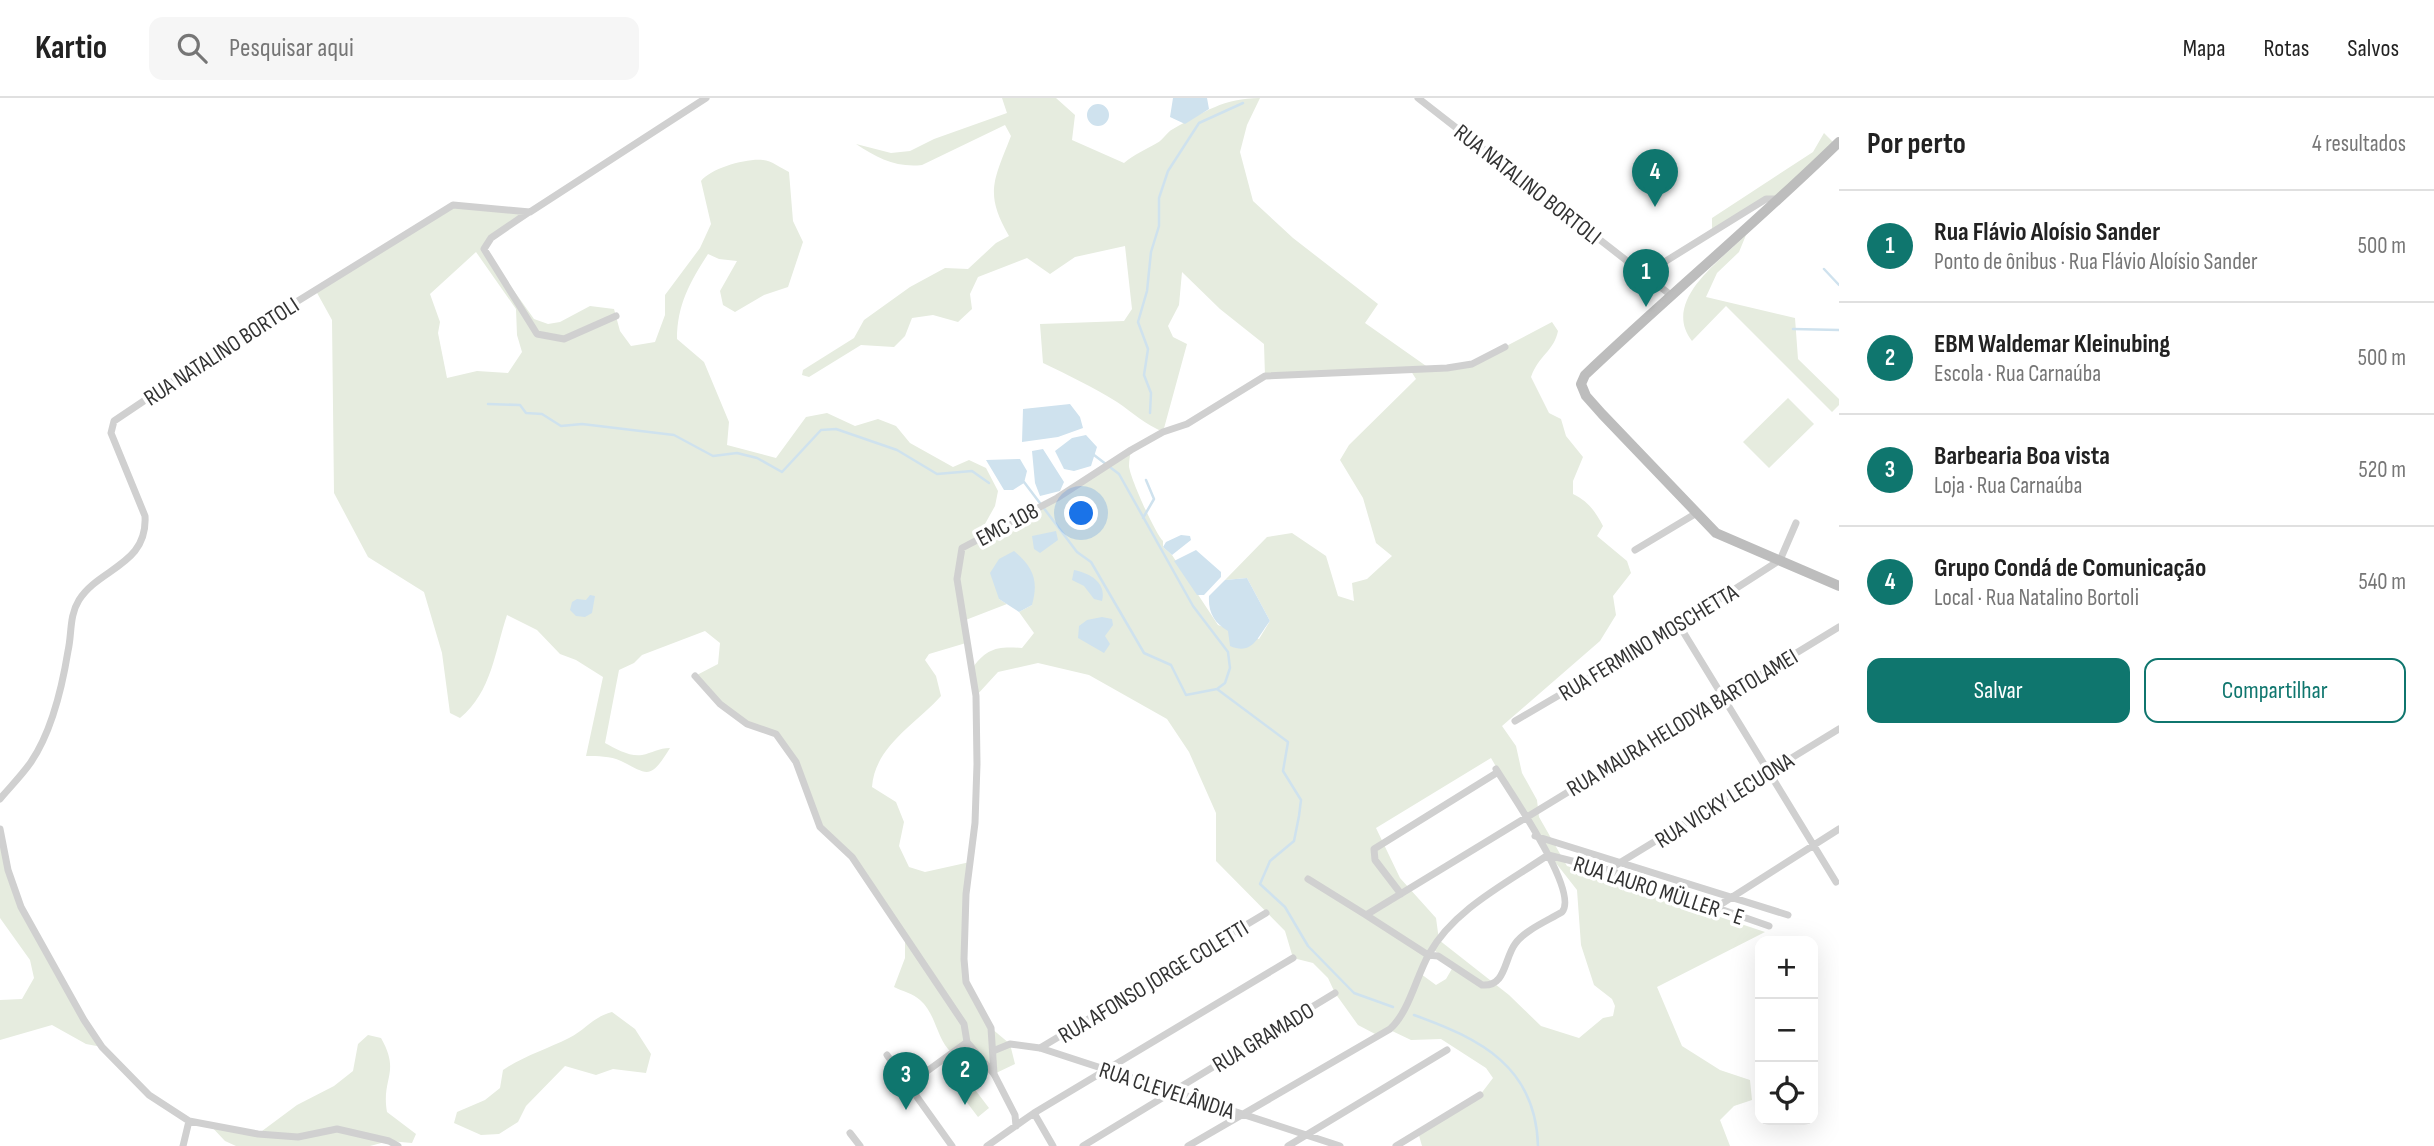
<!DOCTYPE html>
<html lang="pt">
<meta charset="utf-8">
<style>
body{margin:0;font-family:"Sofia Sans Condensed",sans-serif;background:#f6f6f6;color:#222}
.controls{position:absolute;right:21px;bottom:21px;display:grid;overflow:hidden;border-radius:14px;box-shadow:0 7px 28px #0002}
.controls button{width:63px;height:63px;display:grid;place-items:center;padding:0;border:0;border-bottom:2px solid #e0e0e0;background:#fff;color:#222;font:35px sans-serif}
.you{position:absolute;left:1082px;top:416px;width:24px;height:24px;margin:-18px;border:5px solid #fff;border-radius:50%;background:#1a73e8;box-shadow:0 0 0 10px #1a73e833}
.badge{display:grid;place-items:center;width:46px;height:46px;border-radius:50%;background:#0f766e;color:#fff;font-size:23px;font-weight:700}
.pin{position:absolute;translate:-50% -58px;filter:drop-shadow(0 2px 4px #0008)}
.pin::after{content:'';position:absolute;top:37px;width:24px;height:21px;background:inherit;clip-path:polygon(0 0,100% 0,50% 100%)}
.list{margin:0;padding:0;list-style:none}
h2{display:flex;justify-content:space-between;align-items:center;height:91px;margin:0;padding:0 28px;font-size:30px}
h2 small{font-size:23px;font-weight:400;color:#767676}
.list li{display:grid;grid-template-columns:46px 1fr auto;gap:21px;align-items:center;box-sizing:border-box;height:112px;padding:0 28px;border-top:2px solid #e0e0e0}
.list b{display:block;font-size:26px;white-space:nowrap}
.list p{margin:0;font-size:23px;white-space:nowrap;color:#767676}
.list em{font-size:23px;font-style:normal;color:#767676}
.actions{display:flex;gap:14px;padding:21px 28px}
.actions a{flex:1;padding:16px 0;border:2px solid #0f766e;border-radius:14px;text-align:center;font-size:24px;color:#0f766e}
.actions .main{background:#0f766e;color:#fff}
.icon{flex:none;width:38px;height:38px;fill:none;stroke:currentColor;stroke-width:2;stroke-linecap:round;stroke-linejoin:round}
.map{position:relative;flex:none;width:1839px;height:1048px;overflow:hidden}
header{display:flex;align-items:center;gap:42px;box-sizing:border-box;height:98px;padding:0 35px;background:#fff;border-bottom:2px solid #e0e0e0}
header strong{font-size:33px}
nav{display:flex;gap:38px;margin-inline-start:auto;font-size:24px}
.search{width:490px;height:63px;background:#f6f6f6;display:flex;align-items:center;gap:18px;box-sizing:border-box;padding:0 24px;border-radius:14px;color:#767676;font-size:26px}
main{display:flex}
aside{flex:1;background:#fff}
.map>svg:first-child{display:block}
.green{fill:#e6ecdf;fill-rule:evenodd}
.water{fill:#cfe2ee}
.lines{fill:none;stroke-linecap:round;stroke-linejoin:round}
.stream{stroke:#cfe2ee;stroke-width:2.5}
.street{stroke:#d0d0d0;stroke-width:7}
.secondary{stroke:#bdbdbd;stroke-width:10}
.labels{text-anchor:middle;stroke-width:7;stroke-linejoin:round;paint-order:stroke}
.street-label{font-size:23px;fill:#333;stroke:#fff}
</style>
<header>
<strong>Kartio</strong>
<div class="search"><svg class="icon" aria-label="search" viewBox="0 0 24 24"><circle cx="10" cy="10" r="6"/><path d="M15 15l6 6"/></svg>Pesquisar aqui</div>
<nav><a>Mapa</a><a>Rotas</a><a>Salvos</a></nav>
</header>
<main>
<div class="map">
<svg width="1839" height="1048" viewBox="0 0 1839 1048">
<rect width="100%" height="100%" fill="#fff"/>
<path class="green" d="M1002 0H1056L1075 17 1072 42 1124 65C1135 56 1145 52 1157 45 1163 42 1167 34 1173 31 1204 14 1224 0 1260 0L1247 27 1240 54 1253 103 1293 140 1378 206 1365 225 1429 270 1472 266 1552 224 1558 233C1554 253 1539 257 1531 279L1549 315 1561 321 1566 338 1583 359 1573 383V396C1589 404 1595 413 1603 428L1597 438 1627 463 1631 475 1613 498 1616 517 1600 543 1502 628 1516 648 1522 675 1537 702 1539 719 1567 768 1765 834 1657 889 1682 948 1720 972 1750 982 1752 1002 1734 1008 1720 1022 1730 1048H1422L1418 1034 1480 997 1493 980 1486 970 1441 941 1411 942 1390 932 1377 937 1358 927 1335 895 1328 880 1313 865 1293 860 1285 833 1216 763V715L1189 654 1167 621 1089 577 1038 565 998 574 976 598 971 572C986 550 997 548 1022 550L1034 535 1019 514 1032 507 999 501 1007 506 963 523 966 545 929 556 925 562 936 578 941 598C915 627 875 648 872 689L896 704 904 724 899 748 909 769 925 774 970 764 966 884 991 930 1010 946 1015 966 994 976 967 945 952 955C936 941 937 917 920 902 914 896 902 893 894 889L905 860V837L852 759 820 729 796 664 776 636 747 626 720 606 695 578 718 566 720 545 705 533 642 557 634 565 619 572 605 645C616 651 630 659 642 657 652 655 659 650 670 650 650 682 649 677 621 663 610 658 598 658 586 658L603 579 576 562 560 556 537 532 507 517C495 552 492 594 460 620L450 615 442 555 424 494 368 459 334 395 332 222 316 193 453 107 530 114 491 140 484 151 534 221 548 226 560 224 590 208 614 211 620 233 631 248 655 244 665 217V197L700 150 711 126 701 83C711 70 747 60 763 62 771 62 782 71 789 74L793 123 803 144 788 189 764 197 735 214 723 207 720 193 737 163 719 161 708 156C690 184 677 207 677 241L704 264 729 324 727 347 776 360 806 319 827 315 855 328 878 321 896 328 910 345 953 369 969 362 986 370 998 393 995 408 976 442 1057 400 1131 352C1130 357 1129 363 1129 368 1130 380 1155 435 1163 443V449L1172 457 1218 527 1259 541 1270 523 1247 480 1225 482 1267 439 1292 435 1326 458 1338 498 1354 503 1352 485 1367 481 1392 458 1376 445 1363 400 1340 362 1349 347 1416 281 1409 270 1265 278 1264 246 1220 211 1182 174 1179 207 1168 228 1173 239 1187 246 1163 334C1145 326 1133 315 1117 304 1093 289 1068 277 1043 265L1040 226 1124 223 1132 211 1125 148 1075 159 1050 176 1027 160 978 179 970 196 972 211 958 224 933 217 912 220 905 238 894 249 861 247 809 279 802 277 803 272 854 240 864 222 910 189 945 170 968 171 996 145 1009 138C984 95 994 82 1011 38L1005 27 922 67C897 70 877 60 856 46L891 55 910 53 934 41 1007 15ZM476 154 516 211 517 237 522 254 508 275 477 273 447 280 438 235 440 224 430 196ZM1491 660 1541 746 1577 792 1581 847 1594 887 1612 901 1615 908 1613 918 1603 920 1579 940 1541 928 1509 897 1439 842 1436 820 1400 780 1376 730ZM1432 851 1447 861 1453 869 1446 881 1436 887 1421 876Z
M1824 35 1836 47 1780 101 1772 99 1712 135V120L1813 54Z
M1746 137 1739 154 1717 175 1706 199 1795 220 1798 261 1839 301V307L1832 314 1726 208 1692 243C1661 203 1720 163 1746 137Z
M1788 300 1814 326 1769 370 1743 344Z
M0 731 21 809 102 949 86 946 52 927 0 942V902L22 901 34 880 30 862 0 820Z
M612 914 635 931 651 956 646 975 613 971 596 977 565 968 526 1008 518 1024 499 1036 481 1037 454 1025 457 1014 485 1002 500 990 503 972C524 958 547 951 569 940 587 931 591 920 612 914Z
M368 937 381 940C401 975 381 980 387 1014L416 1036 412 1045 389 1043 370 1048H236L225 1043 209 1026 258 1036 297 1007 334 988 353 973 358 946Z
M973 989 989 1010 978 1019 962 998Z"/>
<path class="water" d="M1173 0H1207L1209 11 1185 26 1170 19Z
M1087 17a11 11 0 1 1 22 0a11 11 0 1 1-22 0Z
M1070 306 1080 319 1083 330 1058 339 1022 344 1023 311Z
M1086 337 1097 349 1091 368 1074 373 1064 371 1055 353 1072 340Z
M1043 351 1064 384 1060 393 1040 398 1035 385 1032 353Z
M1020 361 1027 373 1024 385 1013 392H1004L986 362Z
M1056 433 1058 442 1040 455 1034 451 1032 438Z
M1181 437 1190 438 1191 442 1172 457 1163 449 1166 444Z
M1196 452 1221 474V479L1204 497H1197L1174 463Z
M1014 453C1033 469 1039 482 1032 507L1019 514 999 501 990 475 999 461Z
M1074 472C1089 475 1107 484 1102 503L1094 501 1084 488 1072 482Z
M1247 480 1270 523C1258 538 1253 558 1230 548L1228 533C1214 525 1208 514 1209 498L1225 482Z
M590 497 595 498 592 515 585 519 576 518 570 512 572 504 577 501 586 502Z
M1102 519 1112 521 1113 527 1105 538 1110 546 1104 555 1078 540 1079 528 1087 522Z"/>
<g class="lines">
<path class="stream" d="M1824 171 1839 187
M1793 231 1839 232
M488 306 520 307 526 315 542 316 561 328 582 326 674 337 713 358 737 355 757 360 782 374 821 332 836 331 897 352 937 376 972 373 989 385
M1150 315 1151 295 1144 277 1148 251 1138 224 1147 193 1151 154 1159 128V100L1168 73 1199 25 1243 5
M1094 357 1119 376 1193 508 1228 554 1230 570 1225 585 1217 591
M1024 384 1077 454 1091 464 1144 555 1171 567 1186 597 1217 591 1288 644 1283 673 1301 702 1299 718 1294 743 1270 763 1260 786 1285 809 1308 848 1354 895 1393 909
M1143 420 1154 401 1146 382
M1414 917C1481 941 1536 969 1538 1048"/>
<path class="street" d="M1418 0 1672 198
M529 114 491 140 484 151 537 236 564 241 616 218
M1645 176 1766 101H1779
M1635 452 1695 416
M1679 527 1836 784
M695 578 720 606 747 626 776 636 796 664 820 729 852 759 964 926 967 944 994 976 1015 1017 1016 1028
M1515 623 1679 527 1780 462 1796 425
M1496 671C1510 694 1580 794 1562 814 1547 823 1525 832 1515 846 1504 861 1506 889 1482 887L1438 858 1428 857 1366 817 1839 529
M0 701C10 689 22 677 31 664 52 633 62 590 68 553 72 536 69 518 79 502 99 470 148 467 145 418L111 335 114 323 230 245 453 107 530 114 706 0
M0 731 8 772 21 809 84 922 102 949 149 997 189 1023 258 1036 298 1039 337 1031 389 1043 398 1048
M1535 738 1788 817
M1608 772 1839 631
M1308 781 1366 817
M1401 796 1375 762 1374 751 1498 674
M1715 810 1839 731
M1040 950 1266 815
M993 953 1010 946 1040 950 1340 1048
M887 957 952 1048
M994 976 991 930 966 884 964 861 966 796 975 725 977 666 976 598 957 481 962 450 1057 400 1131 352 1163 334 1187 326 1265 278 1447 270 1472 266 1505 249
M908 987 967 944
M1034 1015 1053 1048
M850 1035 860 1048
M183 1048 189 1023
M987 1048 1034 1015 1293 860
M1083 1048 1335 895
M1188 1048 1390 931C1409 914 1416 879 1429 856 1454 811 1507 785 1548 757L1608 772 1769 828
M1288 1048 1447 952
M1396 1048 1480 997"/>
<path class="secondary" d="M1839 44C1757 124 1668 198 1585 277L1581 286 1586 298 1602 316 1716 435 1839 488"/>
</g>
<g class="labels">
<g class="street-label">
<text transform="translate(1528 86) rotate(38)" y="8">RUA NATALINO BORTOLI</text>
<text transform="translate(221 253) rotate(-33)" y="8">RUA NATALINO BORTOLI</text>
<text transform="translate(1007 426) rotate(-28)" y="8">EMC 108</text>
<text transform="translate(1648 544) rotate(-31)" y="8">RUA FERMINO MOSCHETTA</text>
<text transform="translate(1682 624) rotate(-31)" y="8">RUA MAURA HELODYA BARTOLAMEI</text>
<text transform="translate(1724 702) rotate(-32)" y="8">RUA VICKY LECUONA</text>
<text transform="translate(1659 792) rotate(18)" y="8">RUA LAURO MÜLLER - E</text>
<text transform="translate(1153 883) rotate(-31)" y="8">RUA AFONSO JORGE COLETTI</text>
<text transform="translate(1263 939) rotate(-31)" y="8">RUA GRAMADO</text>
<text transform="translate(1167 992) rotate(18)" y="8">RUA CLEVELÂNDIA</text>
</g>
</g>
</svg>
<div class="controls">
<button>+</button>
<button>−</button>
<button><svg class="icon" aria-label="locate" viewBox="0 0 24 24"><circle cx="12" cy="12" r="6"/><path d="M12 2v4M12 18v4M2 12h4M18 12h4"/></svg></button>
</div>
<div class="you"></div>
<div class="pin badge" style="left:1646px;top:209px">1</div>
<div class="pin badge" style="left:965px;top:1007px">2</div>
<div class="pin badge" style="left:906px;top:1012px">3</div>
<div class="pin badge" style="left:1655px;top:109px">4</div>
</div>
<aside>
<h2>Por perto<small>4 resultados</small></h2>
<ul class="list">
<li><span class="badge">1</span><div><b>Rua Flávio Aloísio Sander</b><p>Ponto de ônibus · Rua Flávio Aloísio Sander</p></div><em>500 m</em></li>
<li><span class="badge">2</span><div><b>EBM Waldemar Kleinubing</b><p>Escola · Rua Carnaúba</p></div><em>500 m</em></li>
<li><span class="badge">3</span><div><b>Barbearia Boa vista</b><p>Loja · Rua Carnaúba</p></div><em>520 m</em></li>
<li><span class="badge">4</span><div><b>Grupo Condá de Comunicação</b><p>Local · Rua Natalino Bortoli</p></div><em>540 m</em></li>
</ul>
<div class="actions"><a class="main">Salvar</a><a>Compartilhar</a></div>
</aside>
</main>
